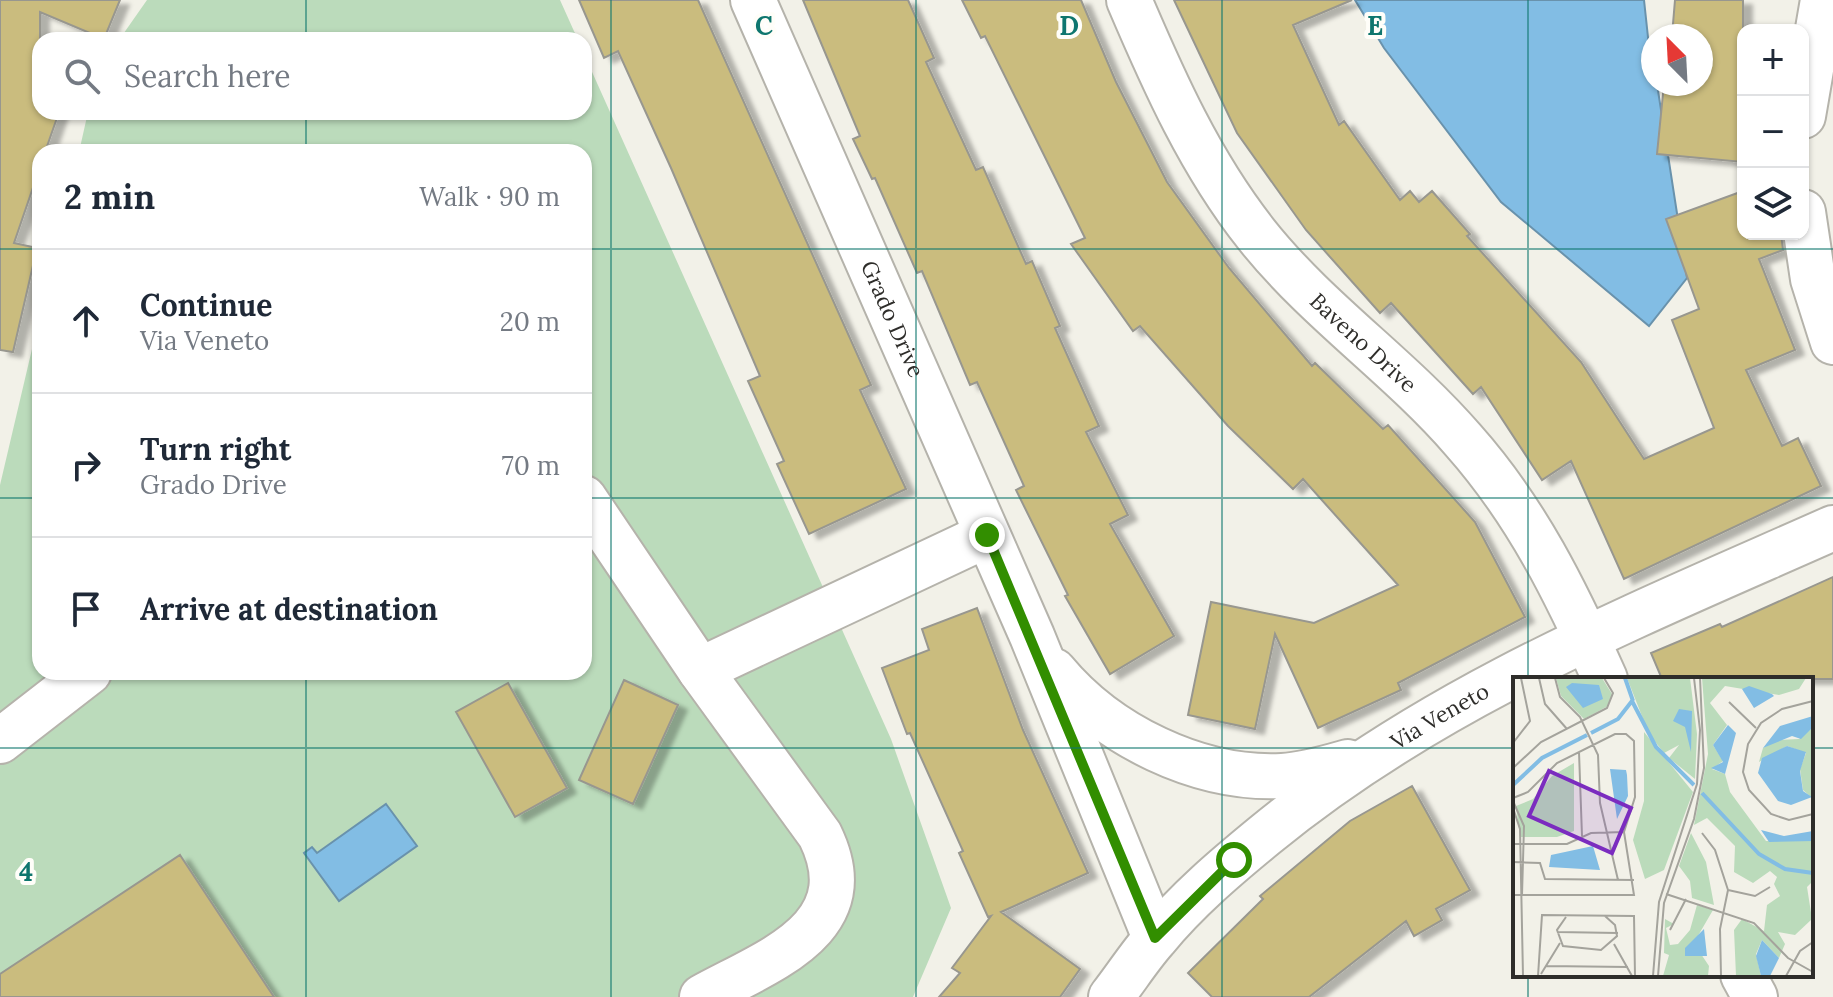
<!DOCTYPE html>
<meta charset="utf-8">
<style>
body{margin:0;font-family:Lora,serif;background:#f2f2f3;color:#1f2937}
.controls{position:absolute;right:24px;top:24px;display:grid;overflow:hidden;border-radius:16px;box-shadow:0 2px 6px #0004}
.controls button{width:72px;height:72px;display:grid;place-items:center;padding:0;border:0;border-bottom:2px solid #e0e1e3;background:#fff;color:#1f2937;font:40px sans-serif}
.compass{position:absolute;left:1641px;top:24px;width:72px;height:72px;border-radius:50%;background:#fff;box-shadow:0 2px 6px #0004;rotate:336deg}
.stop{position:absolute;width:24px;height:24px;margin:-18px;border:6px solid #328e00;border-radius:50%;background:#fff}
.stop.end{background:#328e00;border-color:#fff;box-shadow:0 2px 8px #0008}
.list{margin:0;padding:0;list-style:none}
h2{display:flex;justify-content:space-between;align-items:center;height:104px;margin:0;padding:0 32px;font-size:34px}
h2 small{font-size:26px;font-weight:400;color:#747a83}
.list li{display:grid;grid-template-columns:52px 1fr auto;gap:24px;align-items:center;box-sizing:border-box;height:144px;padding:0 32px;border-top:2px solid #e0e1e3}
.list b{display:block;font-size:30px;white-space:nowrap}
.list p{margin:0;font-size:26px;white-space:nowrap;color:#747a83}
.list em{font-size:26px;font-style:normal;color:#747a83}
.icon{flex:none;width:44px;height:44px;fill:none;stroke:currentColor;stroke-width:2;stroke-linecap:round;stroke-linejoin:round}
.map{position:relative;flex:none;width:1833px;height:997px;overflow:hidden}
.search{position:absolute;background:#fff;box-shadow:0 2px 6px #0004;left:32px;top:32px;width:560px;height:88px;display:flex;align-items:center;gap:20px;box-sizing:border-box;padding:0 28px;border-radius:24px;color:#747a83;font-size:30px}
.panel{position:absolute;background:#fff;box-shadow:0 2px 6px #0004;left:32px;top:144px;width:560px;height:536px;border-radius:24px}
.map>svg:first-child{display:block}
.green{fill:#bbdbbb}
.water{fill:#82bde4;stroke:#6992ac;stroke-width:2}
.building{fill:#cabc7e;stroke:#98978f;stroke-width:2;filter:url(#shadow)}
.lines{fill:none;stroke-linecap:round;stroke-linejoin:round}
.minor-casing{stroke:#b5b3ab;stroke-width:48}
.minor{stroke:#fff;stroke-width:44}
.route{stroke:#328e00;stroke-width:10}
.grid{fill:none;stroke:#0f766e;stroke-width:2;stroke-opacity:0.55}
.labels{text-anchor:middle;stroke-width:8;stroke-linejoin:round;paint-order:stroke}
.street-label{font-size:22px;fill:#2e2d2a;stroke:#fffef9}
.inset-river{fill:none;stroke:#82bde4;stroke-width:4}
.inset-road{fill:none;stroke:#a4a39c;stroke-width:2}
.view{fill:#7b2cbf;fill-opacity:0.15;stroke:#7b2cbf;stroke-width:4}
.inset-edge{fill:none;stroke:#2e2d2a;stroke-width:4}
.grid-label{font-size:26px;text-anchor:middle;font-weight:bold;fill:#0f766e;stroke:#fffef9;stroke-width:8;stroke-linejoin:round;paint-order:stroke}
</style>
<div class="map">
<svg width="1833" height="997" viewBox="0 0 1833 997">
<defs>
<filter id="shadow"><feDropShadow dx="9" dy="5" stdDeviation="2" flood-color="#0004"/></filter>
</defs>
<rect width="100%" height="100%" fill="#f2f1e8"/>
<path class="green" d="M147 0H560L578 40H119Z
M584 54 891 739 951 908 913 997H0V485L40 315V672H584V152H79L88 112H584Z"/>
<path class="water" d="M1355 0H1644L1653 84H1657L1687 278 1649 326 1501 202 1384 48Z
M386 804 417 846 339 901 304 853 312 847 317 853Z"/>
<path class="building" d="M0 0H120L104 39 40 12V112H59L45 152H40V167L14 243 37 248 13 352 0 350Z
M579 0H698L871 385 860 390 906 489 809 534 777 464 784 461 748 381 760 376 671 168 618 51 604 58Z
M803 0H908L934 58 926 62 976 170 983 167 1026 264 1032 261 1060 326 1055 328 1099 426 1086 432 1128 515 1110 524 1174 636 1110 674 1065 596 1068 595 1016 490 1024 486 977 382 970 385 922 271 917 273 875 178 872 179 853 139 860 136Z
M962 0H1081L1116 82 1167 182 1229 268 1312 366 1315 363 1383 429 1388 425 1475 522 1525 617 1398 683 1401 690 1318 728 1275 634 1255 729 1188 715 1211 602 1314 623 1398 585 1303 479 1293 489 1228 426 1140 326 1133 331 1071 244 1085 238 985 36 981 38Z
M1174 0H1352L1293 25 1339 125 1344 121 1400 200 1410 191 1419 202 1432 191 1470 234 1467 236 1581 362 1644 459 1714 428 1672 320 1699 309 1666 219 1743 191V234H1781L1783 250 1759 259 1795 350 1746 370 1782 446 1798 438 1821 486 1624 579 1571 461 1542 480 1481 387 1473 394 1391 303 1380 313 1306 230 1237 133Z
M1675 0H1743V162L1657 154 1664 84H1701V36H1672Z
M1833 577V679H1662L1651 653 1720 624 1722 627Z
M977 608 1023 730 1088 873 1001 912 1080 969 1060 997H939L960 973 952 968 991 916 988 917 959 853 963 851 910 733 907 734 882 668 929 650 922 629Z
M624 680 678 705 633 804 579 780Z
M508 683 567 788 515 817 456 712Z
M1412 786 1470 890 1436 909 1442 920 1414 936 1406 921 1309 997H1212L1188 973 1263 899 1260 896 1350 821Z
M180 855 274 997H0V974Z"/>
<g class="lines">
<g class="minor-casing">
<g id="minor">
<path id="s1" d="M753 0 1032 636 1155 938"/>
<path id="s2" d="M1129 0C1164 82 1200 163 1256 234 1317 311 1399 366 1463 440 1527 512 1566 592 1605 679"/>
<path d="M1803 116 1823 0"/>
<path d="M1803 212 1813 279 1833 342"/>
<path d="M584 498 700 670 820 835C866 929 767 961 702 997"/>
<path d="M700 670 987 535"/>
<path d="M1054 671C1107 735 1198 780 1282 776 1304 775 1327 768 1348 762"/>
<path d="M0 741 89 672"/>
<path d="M1743 975 1755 997"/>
<path id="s3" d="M1111 997C1126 978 1139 957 1155 939 1187 900 1226 867 1265 835 1434 696 1635 616 1833 528"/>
</g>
</g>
<use href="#minor" class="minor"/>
</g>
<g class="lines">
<path class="route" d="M987 535 1155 938 1234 860"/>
</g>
<path class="grid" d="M306 0V40M611 0V997M916 0V997M1222 0V997M1528 0V679M306 112V152M0 249H40M584 249H1833M0 498H40M584 498H1833M306 672V997M0 748H1515M1811 748H1833M1528 975V997"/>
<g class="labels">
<g class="street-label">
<text dy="8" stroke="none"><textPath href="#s1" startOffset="348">Grado Drive</textPath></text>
<text dy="8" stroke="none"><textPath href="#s2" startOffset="420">Baveno Drive</textPath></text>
<text dy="8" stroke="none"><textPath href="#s3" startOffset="436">Via Veneto</textPath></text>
</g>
</g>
<g transform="translate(1513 677)">
<rect width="300" height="300" fill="#f2f1e8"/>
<path d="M43 1H89L99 17 95 29 71 42 48 19ZM114 1H177L184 57 182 102 156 81 166 68 151 76 136 57ZM189 1H293L286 12 266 18 212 9 197 26 214 48 200 68 210 84 199 92 212 97 217 115 253 164H300V204L294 210 299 242 282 258 265 255 272 267 266 281 249 263 243 277 248 299H223L221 253 229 242 251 254 254 228 267 219 261 207 264 200 257 194 240 206 221 195 222 169 194 141 181 148 195 77ZM300 50V121H299L290 113 287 92 293 76 274 69 246 85 250 71 265 63 286 62ZM131 55 180 115 151 193 132 202 120 163 131 124ZM61 86V154L44 160H7L3 129 20 122 39 99ZM178 156 193 185 201 228 179 221 177 204 166 189ZM184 228 200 233 175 276 188 277 196 289 195 299H150L156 278 151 276 152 242 161 247 153 251 157 268 165 267 177 253Z" fill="#bbdbbb"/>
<path d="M59 6 86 8 90 22 70 31 53 10ZM236 9 259 17 261 19 241 31 229 12ZM166 32 179 34 178 75 172 50 160 44ZM300 39V50L288 62 279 59 250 71 267 49ZM215 48 223 56 212 97 198 91 210 85 200 68ZM274 69 293 75 287 94 290 114 299 120 278 128 265 124 245 96 249 81ZM97 92 113 93 114 98 115 119 104 142ZM248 153 271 159 300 154V164L256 165ZM80 169 87 193 36 190 38 178ZM191 252 194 279H172V271ZM249 263 266 281 257 299H248L243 279Z" fill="#82bde4"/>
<path class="inset-river" d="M112 1 120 24M78 56 105 42 119 24 143 70 181 108M0 108 29 81 74 58M189 116 246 177 272 192 300 196"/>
<path class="inset-road" d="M26 1 32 27 54 52M42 1 47 20 67 40 85 78 87 126 105 203M300 24 269 32 248 46 235 67 230 95 236 113 258 137 276 143 300 137M216 25 243 51M0 66 17 44 8 1M66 75 69 159M0 91 28 65 94 31 100 16 91 1M0 121 15 115 44 86 102 57H113L121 64 122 120 111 155 121 218H0M0 124 11 149 9 218M0 131 7 152 10 299M189 156 202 173 215 213 207 252 208 299M0 167H54L78 156 111 155M0 185 27 186 32 202 121 203M215 213 242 219 257 210M153 217 241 246 275 281 300 295M53 240 44 253 50 269 88 273 104 259 102 248 92 239M157 253 173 222M44 255 105 256M101 267 119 299M33 289 115 290M28 297 47 266M25 299 29 238 121 239 122 299M140 299 146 225 184 107 187 53 181 1M145 299 151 226 181 142 191 91 187 1M273 299 287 274 300 265"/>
<path class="view" d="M36 94 118 131 99 176 16 139Z"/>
<rect width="300" height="300" class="inset-edge"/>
</g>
<g class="grid-label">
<text x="764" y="35">C</text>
<text x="1069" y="35">D</text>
<text x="1375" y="35">E</text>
<text x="26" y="881">4</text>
</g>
</svg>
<div class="controls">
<button>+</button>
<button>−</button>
<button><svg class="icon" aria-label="layers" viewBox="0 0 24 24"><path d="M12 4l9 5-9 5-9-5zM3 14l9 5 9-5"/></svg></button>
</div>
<svg class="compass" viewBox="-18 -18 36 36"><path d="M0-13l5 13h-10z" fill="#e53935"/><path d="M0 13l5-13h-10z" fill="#747a83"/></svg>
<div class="stop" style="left:1234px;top:860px"></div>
<div class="stop end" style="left:987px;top:535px"></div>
<div class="search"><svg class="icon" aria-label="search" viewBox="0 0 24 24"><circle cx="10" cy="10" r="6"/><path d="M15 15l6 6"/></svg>Search here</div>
<section class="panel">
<h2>2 min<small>Walk · 90 m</small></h2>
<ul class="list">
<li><svg class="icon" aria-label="ahead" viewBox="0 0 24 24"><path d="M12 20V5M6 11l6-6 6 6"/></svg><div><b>Continue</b><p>Via Veneto</p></div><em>20 m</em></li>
<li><svg class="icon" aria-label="right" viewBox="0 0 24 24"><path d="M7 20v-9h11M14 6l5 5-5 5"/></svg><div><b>Turn right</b><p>Grado Drive</p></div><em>70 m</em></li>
<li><svg class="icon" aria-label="arrive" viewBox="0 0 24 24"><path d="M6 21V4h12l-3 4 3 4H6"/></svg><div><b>Arrive at destination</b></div></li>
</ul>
</section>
</div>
